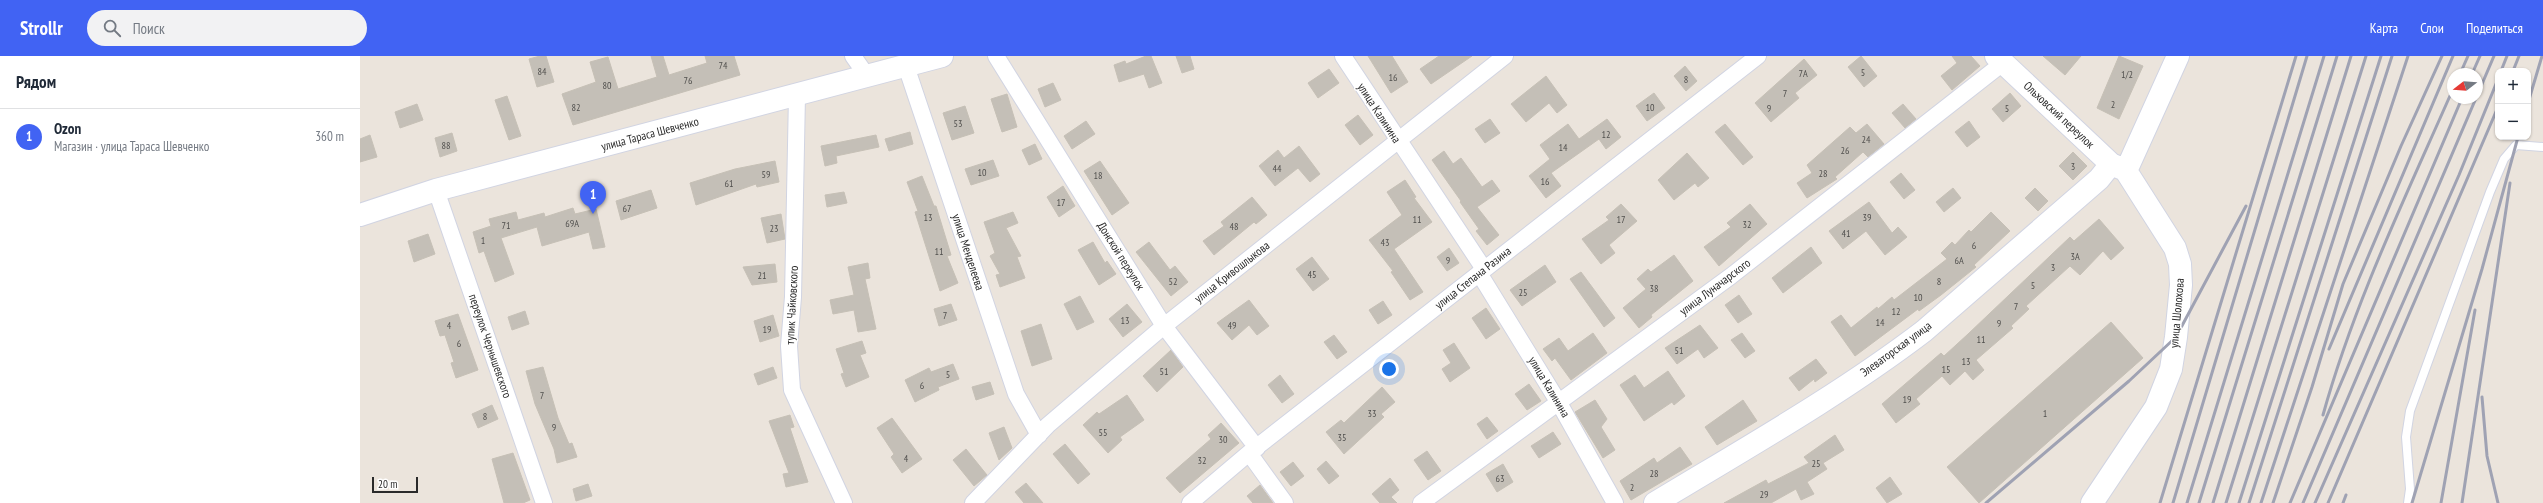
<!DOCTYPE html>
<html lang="ru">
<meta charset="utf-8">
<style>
body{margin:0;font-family:"PT Sans Narrow",sans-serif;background:#f2f2f3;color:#1f2937}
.controls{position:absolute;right:12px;top:12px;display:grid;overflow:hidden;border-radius:8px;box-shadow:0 1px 3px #0004}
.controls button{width:36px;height:36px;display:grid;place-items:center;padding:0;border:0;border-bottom:1px solid #e0e1e3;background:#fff;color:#1f2937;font:20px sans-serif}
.compass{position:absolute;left:2087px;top:12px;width:36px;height:36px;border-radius:50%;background:#fff;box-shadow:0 1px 3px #0004;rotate:253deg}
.scale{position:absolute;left:12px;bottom:10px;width:46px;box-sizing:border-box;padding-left:4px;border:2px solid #2a2a2a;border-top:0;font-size:11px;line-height:14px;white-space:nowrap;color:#2a2a2a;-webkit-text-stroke:3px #fff;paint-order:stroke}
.you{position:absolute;left:1029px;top:313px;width:14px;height:14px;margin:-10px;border:3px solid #fff;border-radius:50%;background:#1a73e8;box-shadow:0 0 0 6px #1a73e833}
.badge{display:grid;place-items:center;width:26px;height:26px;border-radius:50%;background:#4163f3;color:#fff;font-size:13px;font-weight:700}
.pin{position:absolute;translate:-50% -33px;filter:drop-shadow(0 1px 2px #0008)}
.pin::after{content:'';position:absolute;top:21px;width:14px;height:12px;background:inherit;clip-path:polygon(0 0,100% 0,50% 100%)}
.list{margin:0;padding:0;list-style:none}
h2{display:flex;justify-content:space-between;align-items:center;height:52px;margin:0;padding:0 16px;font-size:17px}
h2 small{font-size:13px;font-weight:400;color:#747a83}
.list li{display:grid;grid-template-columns:26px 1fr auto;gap:12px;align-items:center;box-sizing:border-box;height:56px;padding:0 16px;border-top:1px solid #e0e1e3}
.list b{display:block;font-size:15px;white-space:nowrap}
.list p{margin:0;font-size:13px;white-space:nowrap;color:#747a83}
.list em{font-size:13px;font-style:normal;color:#747a83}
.icon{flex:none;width:22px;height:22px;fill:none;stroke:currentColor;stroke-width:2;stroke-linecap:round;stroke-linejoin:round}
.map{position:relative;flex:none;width:2183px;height:447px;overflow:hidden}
header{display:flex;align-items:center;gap:24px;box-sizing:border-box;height:56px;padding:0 20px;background:#4163f3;color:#fff}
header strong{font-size:19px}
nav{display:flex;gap:22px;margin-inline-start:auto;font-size:14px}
.search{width:280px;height:36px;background:#f2f2f3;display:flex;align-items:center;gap:10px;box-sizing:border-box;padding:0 14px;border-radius:22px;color:#747a83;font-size:15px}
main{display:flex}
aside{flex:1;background:#fff}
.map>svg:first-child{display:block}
.building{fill:#c4bfb7;stroke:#c6c0b6}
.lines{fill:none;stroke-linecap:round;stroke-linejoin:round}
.lane-casing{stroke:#d1d4e2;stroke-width:10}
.street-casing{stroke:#d1d4e2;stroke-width:18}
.secondary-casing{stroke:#d1d4e2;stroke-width:24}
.lane{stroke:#fff;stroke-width:8}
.street{stroke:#fff;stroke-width:16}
.secondary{stroke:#fff;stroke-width:22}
.rail{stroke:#9fa2b3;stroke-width:3}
.labels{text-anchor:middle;stroke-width:3;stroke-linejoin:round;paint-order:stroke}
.number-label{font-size:10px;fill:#504f4d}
.street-label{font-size:12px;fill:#2a2a2a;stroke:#fff}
</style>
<header>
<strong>Strollr</strong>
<div class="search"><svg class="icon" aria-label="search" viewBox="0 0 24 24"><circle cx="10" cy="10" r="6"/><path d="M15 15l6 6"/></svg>Поиск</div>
<nav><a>Карта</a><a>Слои</a><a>Поделиться</a></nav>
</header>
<main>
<aside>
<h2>Рядом<small></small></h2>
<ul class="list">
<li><span class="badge">1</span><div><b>Ozon</b><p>Магазин · улица Тараса Шевченко</p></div><em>360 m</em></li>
</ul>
</aside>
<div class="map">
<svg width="2183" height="447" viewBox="0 0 2183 447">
<rect width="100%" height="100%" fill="#ebe4dc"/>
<path class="building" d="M180 0H186L194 26 177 31 169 3Z
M291 0H303L309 19 347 7 345 0H374L380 19 213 69 202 38 236 26 230 6 248 1 258 33 297 21Z
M786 0H791L802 27 789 32 784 18 759 26 754 9 765 5 766 8Z
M816 0H830L834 13 822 17Z
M1008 0H1032L1048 26 1031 37Z
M1079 0H1112L1071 28 1060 13Z
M1501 0 1517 20 1504 31 1488 11Z
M1592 0H1611L1620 10 1592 34 1581 20 1597 7Z
M1683 0H1721L1705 19Z
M1759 0 1783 10 1759 63 1737 52Z
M1444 3 1457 19 1435 37 1439 42 1411 66 1395 47Z
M1325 10 1337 25 1326 35 1314 20Z
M969 13 979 27 958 42 948 27Z
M1186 20 1207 49 1197 57 1189 47 1166 66 1151 48Z
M693 27 701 44 685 51 678 33Z
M1294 37 1305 52 1287 65 1276 50Z
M1650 37 1661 50 1643 66 1632 53Z
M647 38 657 71 642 76 631 43Z
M147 40 161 80 149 84 135 44Z
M57 48 63 64 40 72 35 56Z
M1543 48 1556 63 1545 72 1532 57Z
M605 50 614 77 592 84 583 57Z
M998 59 1013 79 1000 89 985 69Z
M1130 63 1140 77 1125 87 1115 73Z
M1247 63 1261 81 1246 93 1239 83 1191 117 1201 130 1186 142 1169 120 1190 103 1180 89 1208 68 1219 83Z
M726 65 735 78 712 93 704 80Z
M1609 65 1620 81 1607 91 1595 76Z
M1365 68 1393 101 1383 109 1355 76Z
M1507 68 1524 88 1508 101 1503 96 1475 121 1477 123 1447 142 1437 127 1452 117 1447 109 1490 71 1496 77Z
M550 76 553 88 529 95 525 83Z
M92 77 97 95 80 101 75 82Z
M10 79 17 101 0 106V83Z
M516 79 519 91 476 100 477 107 465 110 461 90Z
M675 88 682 103 669 109 662 94Z
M939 90 960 118 950 126 938 112 915 130 899 110 918 94 924 102Z
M1084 95 1093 108 1101 102 1122 131 1132 124 1140 135 1117 151 1139 179 1127 189 1116 175 1119 173 1100 146 1101 145 1072 104Z
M1713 96 1727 110 1713 124 1699 110Z
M1327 97 1349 122 1338 131 1335 127 1314 144 1298 124Z
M633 104 639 120 611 129 605 113Z
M415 105 419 126 397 131 396 128 336 149 330 127 375 113Z
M740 105 769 147 752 159 724 115Z
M1541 117 1555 134 1544 143 1530 126Z
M562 120 574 150H576L591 199 587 200 598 227 580 235 555 156 558 155 547 126Z
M1045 124 1056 141 1054 142 1072 166 1034 193 1063 236 1050 244 1031 216 1033 215 1009 184 1042 159 1027 136Z
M703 130 715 150 699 161 687 141Z
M1593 132 1601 142 1584 156 1576 146Z
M1675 132 1688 145 1678 155 1665 142Z
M291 134 297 152 261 164 256 145Z
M484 136 487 147 467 151 465 139Z
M892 141 907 159 896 168 894 166 854 199 843 185 864 170 861 166Z
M1509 146 1532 177 1538 171 1547 181 1525 199 1506 175 1483 193 1469 175Z
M1261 148 1277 165 1249 189 1255 197 1241 208 1222 183 1249 164 1246 161Z
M1390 148 1407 168 1359 210 1344 191 1371 171 1367 167Z
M213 152 215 158 236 153 245 191 233 193 229 176 182 190 177 171 141 182 154 218 135 226 124 195 119 197 113 176 131 170 129 163 156 156 158 164 184 157 185 161Z
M653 156 658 167 646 172 661 200 657 201 665 222 640 231 636 219 640 218 630 200 635 197 624 166Z
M1631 156 1650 175 1614 209 1616 211 1581 239 1559 255 1558 253 1495 300 1471 266 1481 259 1491 272 1517 251 1518 253 1532 241 1534 244 1587 203 1581 197 1592 186 1595 189 1609 174 1611 176Z
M421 158 425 183 407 187 401 162Z
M1739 163 1764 192 1751 204 1743 195 1720 219 1710 210 1666 250 1669 253 1651 270 1653 272 1616 304 1624 314 1613 324 1605 315 1590 329 1582 320 1556 343 1560 348 1536 367 1522 348 1581 297 1584 300 1608 278 1710 181 1714 185Z
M68 178 75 198 54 206 48 185Z
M733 186 745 207 747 205 756 218 739 229 718 194Z
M789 186 810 214 815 210 828 226 811 240 776 196Z
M1451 191 1462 207 1423 237 1412 222Z
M1089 192 1099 207 1087 215 1077 201Z
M1314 199 1333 225 1291 259 1292 261 1279 272 1263 252 1286 233 1277 223 1288 213 1291 216Z
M952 201 969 223 953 235 936 213Z
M508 207 510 222 505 223 516 273 498 276 494 254 473 258 470 244 494 239 488 211Z
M415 208 417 226 392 229 383 211Z
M1185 209 1196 226 1162 250 1150 234Z
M1221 216 1255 262 1244 271 1210 223Z
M1379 239 1392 258 1378 267 1365 249Z
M720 240 734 266 717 274 704 248Z
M889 244 909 270 897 279 889 269 872 284 857 267Z
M1023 245 1032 259 1018 268 1009 254Z
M591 248 597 264 579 270 574 253Z
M767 248 782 266 763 281 749 263Z
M1126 252 1140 273 1126 283 1112 262Z
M165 255 169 268 152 274 148 261Z
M98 258 118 314 96 322 91 307 94 306 85 279 80 280 75 265Z
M413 259 419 280 400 286 394 265Z
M1751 266 1783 302 1619 447 1587 411Z
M681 268 692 303 672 310 661 275Z
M1340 269 1358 292 1344 302 1338 293 1317 308 1305 292Z
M1233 277 1247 297 1211 324 1195 302 1192 305 1183 293 1199 282 1208 295Z
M1382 277 1395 295 1385 302 1371 284Z
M974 279 987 296 977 303 964 286Z
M502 285 506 297 500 299 509 321 486 331 481 318 484 317 476 293Z
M1094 287 1110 312 1090 326 1082 313 1091 307 1083 294Z
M811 294 823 311 797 336 783 320Z
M1456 303 1467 317 1455 326 1454 323 1439 335 1429 322Z
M593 308 599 323 578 331 579 334 555 346 545 324 569 312 571 316Z
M183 311 198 362 209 388 212 387 217 401 197 407 194 393 175 348 166 315Z
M413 311 417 322 398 329 394 318Z
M1308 315 1325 340 1314 349 1312 346 1284 365 1260 329 1275 319 1284 332Z
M920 319 934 338 922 347 908 329Z
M630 326 634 338 616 344 612 331Z
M1169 328 1181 345 1167 354 1155 338Z
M1022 331 1035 346 1021 358 1024 361 984 398 966 376 981 364 984 367Z
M767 339 784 364 760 381 762 384 748 397 723 369 737 356 739 358Z
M1235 344 1247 363 1241 371 1255 394 1243 402 1215 356Z
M1383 344 1397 365 1357 389 1345 371Z
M132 349 138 363 118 372 112 358Z
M430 359 434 371 430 372 448 426 426 431 423 418 429 417 409 365Z
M1127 361 1138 375 1127 383 1117 368Z
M532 362 562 403 542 417 531 401 534 398 517 372Z
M861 367 879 387 820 437 806 422 851 383 848 379Z
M644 371 652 392 639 404 629 377Z
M1193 376 1201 388 1179 402 1171 390Z
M1475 379 1484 394 1463 407 1467 413 1447 426 1454 438 1441 444 1436 433 1411 447H1364L1406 424 1408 428 1449 407 1444 401Z
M705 388 730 418 718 428 693 398Z
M1320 391 1332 408 1271 444 1260 425 1294 402 1297 407Z
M606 393 627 419 614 430 593 404Z
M1067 395 1081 415 1068 424 1054 404Z
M153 397 170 444 163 447H144L132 403Z
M966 405 979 420 969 428 957 413Z
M933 406 944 420 931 430 920 416Z
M1143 408 1153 426 1137 436 1126 418Z
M1530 421 1542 438 1527 447 1516 432Z
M1030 422 1039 434 1031 441 1037 447H1020L1012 438Z
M666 427 683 447H664L655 436Z
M228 428 232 440 216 445 213 433Z
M900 429 913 447H893L887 440Z"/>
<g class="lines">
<g class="lane-casing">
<path id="lane" d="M2048 447 2050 433 2046 381 2050 355 2130 136 2144 103 2156 89 2183 91"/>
</g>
<g class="street-casing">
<path id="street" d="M493 0 507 20
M636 0 804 270 897 392
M983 0 1124 213
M546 10 656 338 679 379
M437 39 433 241 429 290 432 334 484 447
M76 134 184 447
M1119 217 1199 347 1255 447
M889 397 925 447
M613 447 688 369 804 270 1145 0
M830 447 889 397 1398 0
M1061 447 1371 220 1643 7"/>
</g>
<g class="secondary-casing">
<path id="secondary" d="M1636 0 1751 108 1765 114
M1766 115 1818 0
M0 159 76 134 582 0
M1295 447C1386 392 1480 339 1564 275L1739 123 1751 108
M1732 447 1796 351 1811 313 1816 281 1821 229 1820 208 1815 192 1766 115"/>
</g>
<use href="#lane" class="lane"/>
<use href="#street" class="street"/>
<use href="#secondary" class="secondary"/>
<path class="rail" d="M2141 15 2147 0
M2153 15 2159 0
M2100 18 2108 0
M2112 18 2120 0
M2168 47 2182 0
M1969 293 2093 0
M2122 341 2127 400 2138 447
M1963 359C1994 247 2046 140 2093 33
M1626 447 1769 325 1816 281 1886 150
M1800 447 1936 0
M1813 447 1947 0
M1827 447 1964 0
M1839 447 1977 0
M1853 447 1991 0
M1866 447 2006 0
M1879 447 2021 0
M1889 447 2032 0
M1901 447 2048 0
M1913 447 1952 331 1983 228 2041 90 2082 0
M1930 447 2102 42
M1943 447 2134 0
M1955 447 2099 119 2138 23
M1968 447 2138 51
M1983 447 1986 439
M2052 447 2122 213 2158 81
M2081 447 2115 254
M2102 447 2150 127"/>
</g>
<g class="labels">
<g class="number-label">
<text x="363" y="13">74</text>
<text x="182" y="19">84</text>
<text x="1503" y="20">5</text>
<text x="1443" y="21">7А</text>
<text x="1767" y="22">1/2</text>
<text x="1033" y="25">16</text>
<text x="1326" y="27">8</text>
<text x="328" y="28">76</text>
<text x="247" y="33">80</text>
<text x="1425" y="41">7</text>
<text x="1753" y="52">2</text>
<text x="216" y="55">82</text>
<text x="1290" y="55">10</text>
<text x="1409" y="56">9</text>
<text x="1647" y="56">5</text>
<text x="598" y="71">53</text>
<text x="1246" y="82">12</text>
<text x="1506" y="87">24</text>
<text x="86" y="93">88</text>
<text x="1203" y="95">14</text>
<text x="1485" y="98">26</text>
<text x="1713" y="114">3</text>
<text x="917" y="116">44</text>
<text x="622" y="120">10</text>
<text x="1463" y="121">28</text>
<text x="406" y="122">59</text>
<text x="738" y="123">18</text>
<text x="1185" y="129">16</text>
<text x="369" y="131">61</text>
<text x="701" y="150">17</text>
<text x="267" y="156">67</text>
<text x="568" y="165">13</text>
<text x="1507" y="165">39</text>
<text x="1057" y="167">11</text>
<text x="1261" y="167">17</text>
<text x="212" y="171">69А</text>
<text x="1387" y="172">32</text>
<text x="146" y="173">71</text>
<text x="874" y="174">48</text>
<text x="414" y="176">23</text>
<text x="1486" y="181">41</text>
<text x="123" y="188">1</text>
<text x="1025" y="190">43</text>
<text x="1614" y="193">6</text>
<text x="579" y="199">11</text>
<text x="1715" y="204">3А</text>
<text x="1088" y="208">9</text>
<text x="1599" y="208">6А</text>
<text x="1693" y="215">3</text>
<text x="952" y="222">45</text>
<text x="402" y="223">21</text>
<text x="813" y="229">52</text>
<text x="1579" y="229">8</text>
<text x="1673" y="233">5</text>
<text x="1294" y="236">38</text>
<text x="1163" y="240">25</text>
<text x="1558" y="245">10</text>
<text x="1656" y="254">7</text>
<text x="1536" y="259">12</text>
<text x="585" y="263">7</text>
<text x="765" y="268">13</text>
<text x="1520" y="270">14</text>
<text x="1639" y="271">9</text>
<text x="89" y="273">4</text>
<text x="872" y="273">49</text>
<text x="407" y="277">19</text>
<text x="1621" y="287">11</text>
<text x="99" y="291">6</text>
<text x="1319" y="298">51</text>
<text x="1606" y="309">13</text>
<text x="1586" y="317">15</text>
<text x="804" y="319">51</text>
<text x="588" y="322">5</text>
<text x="562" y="333">6</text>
<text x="182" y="343">7</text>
<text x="1547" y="347">19</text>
<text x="1012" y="361">33</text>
<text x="1685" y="361">1</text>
<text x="125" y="364">8</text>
<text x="194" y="375">9</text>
<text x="743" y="380">55</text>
<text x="982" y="385">35</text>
<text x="863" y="387">30</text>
<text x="546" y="406">4</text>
<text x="842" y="408">32</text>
<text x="1456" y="411">25</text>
<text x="1294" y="421">28</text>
<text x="1140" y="426">63</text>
<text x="1272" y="435">2</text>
<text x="1404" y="442">29</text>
</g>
<g class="street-label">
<text transform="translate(1019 57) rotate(57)" y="4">улица Калинина</text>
<text transform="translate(1699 59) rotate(43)" y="4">Ольховский переулок</text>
<text transform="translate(290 78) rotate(-15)" y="4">улица Тараса Шевченко</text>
<text transform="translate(608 196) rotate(72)" y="4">улица Менделеева</text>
<text transform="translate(761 200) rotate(58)" y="4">Донской переулок</text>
<text transform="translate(872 216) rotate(-38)" y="4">улица Кривошлыкова</text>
<text transform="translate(1113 222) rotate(-38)" y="4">улица Степана Разина</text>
<text transform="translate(1355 231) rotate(-37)" y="4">улица Луначарского</text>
<text transform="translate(432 249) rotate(-87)" y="4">тупик Чайковского</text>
<text transform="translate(1817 257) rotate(-85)" y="4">улица Шолохова</text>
<text transform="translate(130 290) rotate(71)" y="4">переулок Чернышевского</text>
<text transform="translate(1536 293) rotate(-36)" y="4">Элеваторская улица</text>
<text transform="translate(1189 331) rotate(59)" y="4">улица Калинина</text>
</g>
</g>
</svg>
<div class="controls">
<button>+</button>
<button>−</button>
</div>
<svg class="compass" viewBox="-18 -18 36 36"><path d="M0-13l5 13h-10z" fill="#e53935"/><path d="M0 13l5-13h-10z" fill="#747a83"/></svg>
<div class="scale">20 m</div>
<div class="you"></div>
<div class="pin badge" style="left:233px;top:158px">1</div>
</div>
</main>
